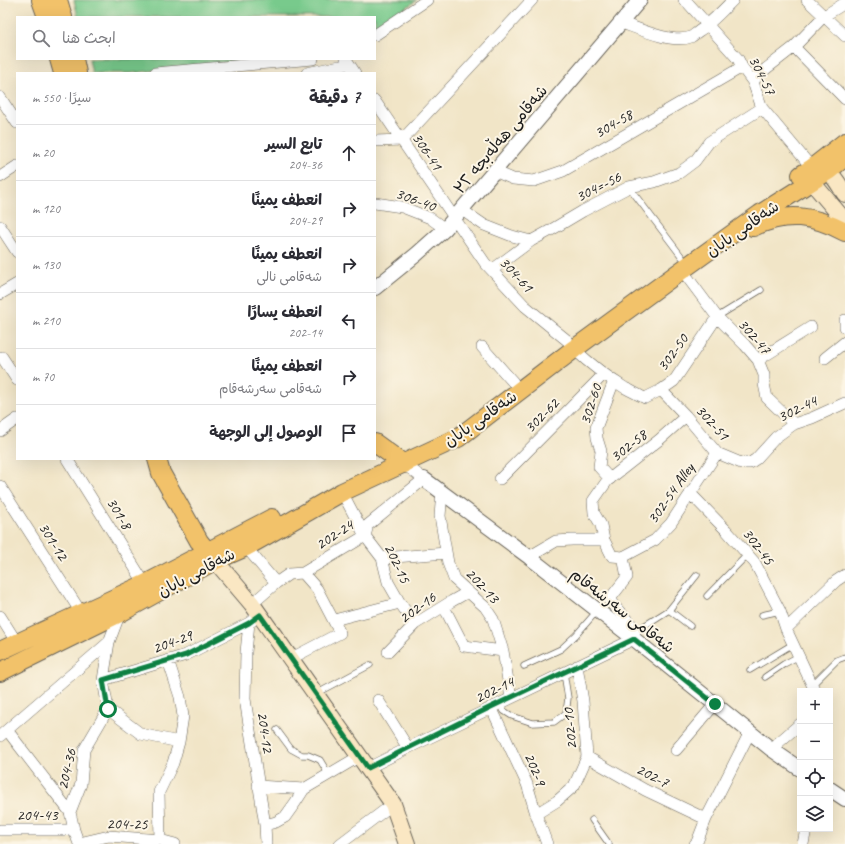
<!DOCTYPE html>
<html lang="ar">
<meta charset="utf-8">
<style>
body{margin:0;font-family:Caveat,"Playpen Sans Arabic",sans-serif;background:#f2f2f3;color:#2b2b33;direction:rtl}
.controls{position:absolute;right:12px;bottom:12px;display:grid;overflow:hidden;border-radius:0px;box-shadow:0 4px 16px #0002}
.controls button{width:36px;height:36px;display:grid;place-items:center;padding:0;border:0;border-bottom:1px solid #e1e1e2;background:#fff;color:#2b2b33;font:20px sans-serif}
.stop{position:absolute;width:12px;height:12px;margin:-9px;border:3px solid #0b8043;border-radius:50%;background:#fff}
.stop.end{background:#0b8043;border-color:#fff;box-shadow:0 1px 4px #0008}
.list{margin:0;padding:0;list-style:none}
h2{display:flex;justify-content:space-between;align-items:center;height:52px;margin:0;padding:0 16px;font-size:17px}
h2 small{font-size:13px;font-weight:400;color:#7c7c81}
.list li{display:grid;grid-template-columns:26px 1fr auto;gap:12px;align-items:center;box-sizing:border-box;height:56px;padding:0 16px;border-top:1px solid #e1e1e2}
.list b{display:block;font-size:15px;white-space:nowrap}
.list p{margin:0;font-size:13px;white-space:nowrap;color:#7c7c81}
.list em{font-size:13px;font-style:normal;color:#7c7c81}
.icon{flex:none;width:22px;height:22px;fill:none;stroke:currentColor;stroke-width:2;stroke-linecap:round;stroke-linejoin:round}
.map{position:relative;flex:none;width:845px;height:844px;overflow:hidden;direction:ltr}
.search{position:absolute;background:#fff;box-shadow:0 4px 16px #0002;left:16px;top:16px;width:360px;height:44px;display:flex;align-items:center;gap:10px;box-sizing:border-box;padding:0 14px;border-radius:0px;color:#7c7c81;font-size:15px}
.panel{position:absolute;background:#fff;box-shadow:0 4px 16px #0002;left:16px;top:72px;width:360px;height:388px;border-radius:0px;direction:rtl}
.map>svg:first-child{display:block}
.green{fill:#78ca8c;stroke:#4a7354}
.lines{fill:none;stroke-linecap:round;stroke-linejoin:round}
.service-casing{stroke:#676258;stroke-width:7}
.minor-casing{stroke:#676258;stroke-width:12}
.tertiary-casing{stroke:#676258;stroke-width:16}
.secondary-casing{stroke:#676258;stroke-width:18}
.primary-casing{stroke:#676258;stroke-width:20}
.service{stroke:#fff;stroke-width:5.5}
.minor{stroke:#fff;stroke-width:11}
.tertiary{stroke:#fff;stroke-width:14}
.secondary{stroke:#fae7c3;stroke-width:16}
.primary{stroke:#f2c26a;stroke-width:18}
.route{stroke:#0b8043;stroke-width:5}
.labels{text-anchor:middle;stroke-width:4;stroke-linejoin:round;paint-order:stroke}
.street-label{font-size:16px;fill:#1c1c1c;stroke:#fcf5e5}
</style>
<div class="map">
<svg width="845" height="844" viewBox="0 0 845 844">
<rect width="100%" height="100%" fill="#fcf5e5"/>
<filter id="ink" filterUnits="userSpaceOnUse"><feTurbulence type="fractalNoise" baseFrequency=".025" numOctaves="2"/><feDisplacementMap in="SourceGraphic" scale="8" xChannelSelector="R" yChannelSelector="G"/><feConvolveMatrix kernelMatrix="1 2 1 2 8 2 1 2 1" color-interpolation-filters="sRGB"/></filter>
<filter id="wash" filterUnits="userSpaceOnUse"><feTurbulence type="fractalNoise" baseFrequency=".012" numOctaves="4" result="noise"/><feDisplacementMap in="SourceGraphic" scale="16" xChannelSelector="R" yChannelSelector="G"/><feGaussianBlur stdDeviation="0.9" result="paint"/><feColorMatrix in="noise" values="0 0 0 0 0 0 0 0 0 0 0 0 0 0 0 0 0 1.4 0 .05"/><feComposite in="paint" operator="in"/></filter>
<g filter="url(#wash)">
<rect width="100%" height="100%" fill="#f1e5c7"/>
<path class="green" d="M74 0H417L375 29V17H78Z
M89 59H253L131 73H92Z"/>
</g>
<g filter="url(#ink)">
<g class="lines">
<g class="service-casing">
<path id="service" d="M629 187 682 257
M717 317 761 290
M707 596 748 554
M669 610 690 626
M762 615 780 611
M636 631 669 610 697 575
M524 666 561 649 576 635 597 611
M750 670 793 644
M765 677 784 664 799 656
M812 685 837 660 845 657
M316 694 370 665
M500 703 504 711 512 716 533 723 554 722 566 713 568 698 564 673
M277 730 291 749 302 755H308L320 760 329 775
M592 820 609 844"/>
</g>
<g class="minor-casing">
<path id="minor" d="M684 0 688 3 738 59 742 67 753 82 762 108 812 168
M807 0 845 36
M622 23C639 29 673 44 691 37 693 36 696 33 699 31 711 23 722 11 733 0
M375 35 427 0
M794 47 845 99
M346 59 355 73
M155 73 313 59
M307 73 349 64
M753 82 758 75 794 47 824 16 845 3
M0 97 17 123
M375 101 485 263 525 306 568 341
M375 141 402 140 532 0
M494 171 513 179 534 181 563 171 742 67
M0 177 17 166
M375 203 402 207 430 218 445 229
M462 210 484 225 512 236 531 241 551 230 583 211 629 187 654 182 679 173 695 161 709 142 762 108
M0 226 17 252
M492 270 531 241
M682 270 717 317 745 345 758 360 764 375V384L767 398 794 424
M0 294 17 284
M845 320V327
M482 347 513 382
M574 349C590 364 607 377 625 388 632 391 638 395 645 398L661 390 674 381 717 317
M2 357 17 380
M825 358 845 342
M758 360 811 327
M661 390 686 416 717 453 741 463H750L756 459 776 437 794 424 812 418 845 403
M0 431 17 419
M67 459 145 584
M500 479 604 374
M610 479 599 467 601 451 597 438 596 428 614 381
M0 486 82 614
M342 492 365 536 382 558 388 582 400 603 415 624
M442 492 440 516 448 563 454 579 485 607 493 619 503 651 511 698
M690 493 726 530 755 563 780 611 786 629 815 691
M246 547 276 583
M529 557 556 541 572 540H604
M623 557 612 556 604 540 601 525 594 513 593 501 607 481 659 440 686 416
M623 557 655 540 671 523 717 453
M623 557 627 577 609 600 636 630
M382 558 446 553
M252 604 276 583 289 574 303 573 365 536 368 525 424 479 404 464
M444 607 464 646 503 651
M0 616 17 643
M334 620 400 603
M249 623 246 652 245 699 265 825 266 844
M786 629 836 581 845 575
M388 652 415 624 452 601 468 592
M290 659 340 633 317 589 303 573
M103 680 186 655 249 623 253 620
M378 700 408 748
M491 707 527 784 536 814 547 844
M108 709 141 734 179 742
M7 730 70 812 74 830 79 844
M0 736 109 642 120 613
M771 749 800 724
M676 750 715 704
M587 757 645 790 706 819
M368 768 408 748 634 639
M258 786 304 789
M70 812 81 784 84 750 108 709 103 680 109 642
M536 814 557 801 574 786 587 757 583 701 577 666
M265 825 276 822 285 817 295 803 304 789 360 756
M0 830H74
M160 840 159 792 173 763 179 742 183 716 180 697 168 660
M79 843 109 836 160 840 175 844
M340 844 393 804
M695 844 697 842 706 819 750 732
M803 844 806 829"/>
</g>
<g class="tertiary-casing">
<path id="tertiary" d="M375 288 417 254 445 229 640 0
M424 479 529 557 629 635 771 749 800 769
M830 789 845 799"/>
</g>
<g class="secondary-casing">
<path id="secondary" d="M845 194C836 181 830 165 812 168L810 175 811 181 845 221
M207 551 252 604 393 804 407 844"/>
</g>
<g class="primary-casing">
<path id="primary" d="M41 0 47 17
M58 0 63 17
M59 59 63 73
M74 59 77 73
M801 175 812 168 845 142
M753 227C787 211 813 215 845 232
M375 443 404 464
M157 459 161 473 199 541 207 551
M0 651 145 584 272 518
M0 672 120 613 214 561 246 547 262 538 342 492 458 438 574 349 682 270 760 214 828 171 845 157"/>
</g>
<use href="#service" class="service"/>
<use href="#minor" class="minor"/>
<use href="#tertiary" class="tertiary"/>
<use href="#secondary" class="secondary"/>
<use href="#primary" class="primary"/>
</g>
</g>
<g class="lines" filter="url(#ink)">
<path class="route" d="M108 709 103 680 186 655 249 623 260 615 368 768 491 707 634 639 715 704"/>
</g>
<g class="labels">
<g class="street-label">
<text transform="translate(763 75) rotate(63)" y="6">304-57</text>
<text transform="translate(613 123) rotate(-30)" y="6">304-58</text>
<text transform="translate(500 139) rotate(-50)" y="6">شەقامی هەڵەبجە ٣٢</text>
<text transform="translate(428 151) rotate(56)" y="6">306-41</text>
<text transform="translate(598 186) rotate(-27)" y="6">304=-56</text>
<text transform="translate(416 199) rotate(20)" y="6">306-40</text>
<text transform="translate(742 228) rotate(-35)" y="6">شەقامی بابان</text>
<text transform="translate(517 274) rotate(47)" y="6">304-61</text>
<text transform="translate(755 336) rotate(49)" y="6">302-47</text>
<text transform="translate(672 352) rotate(-54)" y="6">302-50</text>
<text transform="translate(590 404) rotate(-72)" y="6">302-60</text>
<text transform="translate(797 408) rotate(-26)" y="6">302-44</text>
<text transform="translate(541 415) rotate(-45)" y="6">302-62</text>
<text transform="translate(480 418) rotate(-35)" y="6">شەقامی بابان</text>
<text transform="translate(713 422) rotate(48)" y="6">302-51</text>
<text transform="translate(628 445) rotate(-38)" y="6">302-58</text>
<text transform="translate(670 493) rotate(-55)" y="6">302-54 Alley</text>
<text transform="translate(120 513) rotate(58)" y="6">301-8</text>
<text transform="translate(334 534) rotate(-33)" y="6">202-24</text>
<text transform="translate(54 541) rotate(58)" y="6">301-12</text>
<text transform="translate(759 546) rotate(53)" y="6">302-45</text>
<text transform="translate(398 563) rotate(65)" y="6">202-15</text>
<text transform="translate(196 572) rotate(-28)" y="6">شەقامی بابان</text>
<text transform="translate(483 585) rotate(47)" y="6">202-13</text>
<text transform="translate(417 607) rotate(-36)" y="6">202-16</text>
<text transform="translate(623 610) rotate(38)" y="6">شەقامی سەرشەقام</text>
<text transform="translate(172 641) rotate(-20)" y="6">204-29</text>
<text transform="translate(494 689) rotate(-26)" y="6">202-14</text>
<text transform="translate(569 729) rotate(-95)" y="6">202-10</text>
<text transform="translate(266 732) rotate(82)" y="6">204-12</text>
<text transform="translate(66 769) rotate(-77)" y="6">204-36</text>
<text transform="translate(536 769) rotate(68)" y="6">202-9</text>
<text transform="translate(653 775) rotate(27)" y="6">202-7</text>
<text x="37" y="820">204-43</text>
<text transform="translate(127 823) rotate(1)" y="6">204-25</text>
</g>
</g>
</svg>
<div class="controls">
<button>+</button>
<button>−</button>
<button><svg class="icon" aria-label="locate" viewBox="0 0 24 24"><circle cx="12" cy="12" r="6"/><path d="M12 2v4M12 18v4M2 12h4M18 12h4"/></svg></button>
<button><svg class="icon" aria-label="layers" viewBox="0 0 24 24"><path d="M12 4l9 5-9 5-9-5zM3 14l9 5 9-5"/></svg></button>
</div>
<div class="stop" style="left:108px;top:709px"></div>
<div class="stop end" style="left:715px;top:704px"></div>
<div class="search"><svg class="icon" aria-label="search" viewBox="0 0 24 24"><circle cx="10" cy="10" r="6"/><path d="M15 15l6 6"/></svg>ابحث هنا</div>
<section class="panel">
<h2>7 دقيقة<small>سيرًا · 550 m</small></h2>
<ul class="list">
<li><svg class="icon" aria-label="ahead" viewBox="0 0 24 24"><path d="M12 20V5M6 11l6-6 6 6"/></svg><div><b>تابع السير</b><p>204-36</p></div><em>20 m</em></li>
<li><svg class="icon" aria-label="right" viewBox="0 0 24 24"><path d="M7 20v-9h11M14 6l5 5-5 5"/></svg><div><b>انعطف يمينًا</b><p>204-29</p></div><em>120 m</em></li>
<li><svg class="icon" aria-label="right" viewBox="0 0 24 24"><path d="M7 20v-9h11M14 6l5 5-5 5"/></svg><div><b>انعطف يمينًا</b><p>شەقامی نالی</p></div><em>130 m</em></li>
<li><svg class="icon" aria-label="left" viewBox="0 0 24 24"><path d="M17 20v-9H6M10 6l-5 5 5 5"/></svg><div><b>انعطف يسارًا</b><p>202-14</p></div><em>210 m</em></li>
<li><svg class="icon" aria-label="right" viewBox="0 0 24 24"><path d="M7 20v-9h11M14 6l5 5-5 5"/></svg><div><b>انعطف يمينًا</b><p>شەقامی سەرشەقام</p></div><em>70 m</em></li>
<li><svg class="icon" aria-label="arrive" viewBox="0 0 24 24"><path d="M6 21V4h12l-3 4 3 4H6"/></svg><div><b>الوصول إلى الوجهة</b></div></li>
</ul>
</section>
</div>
